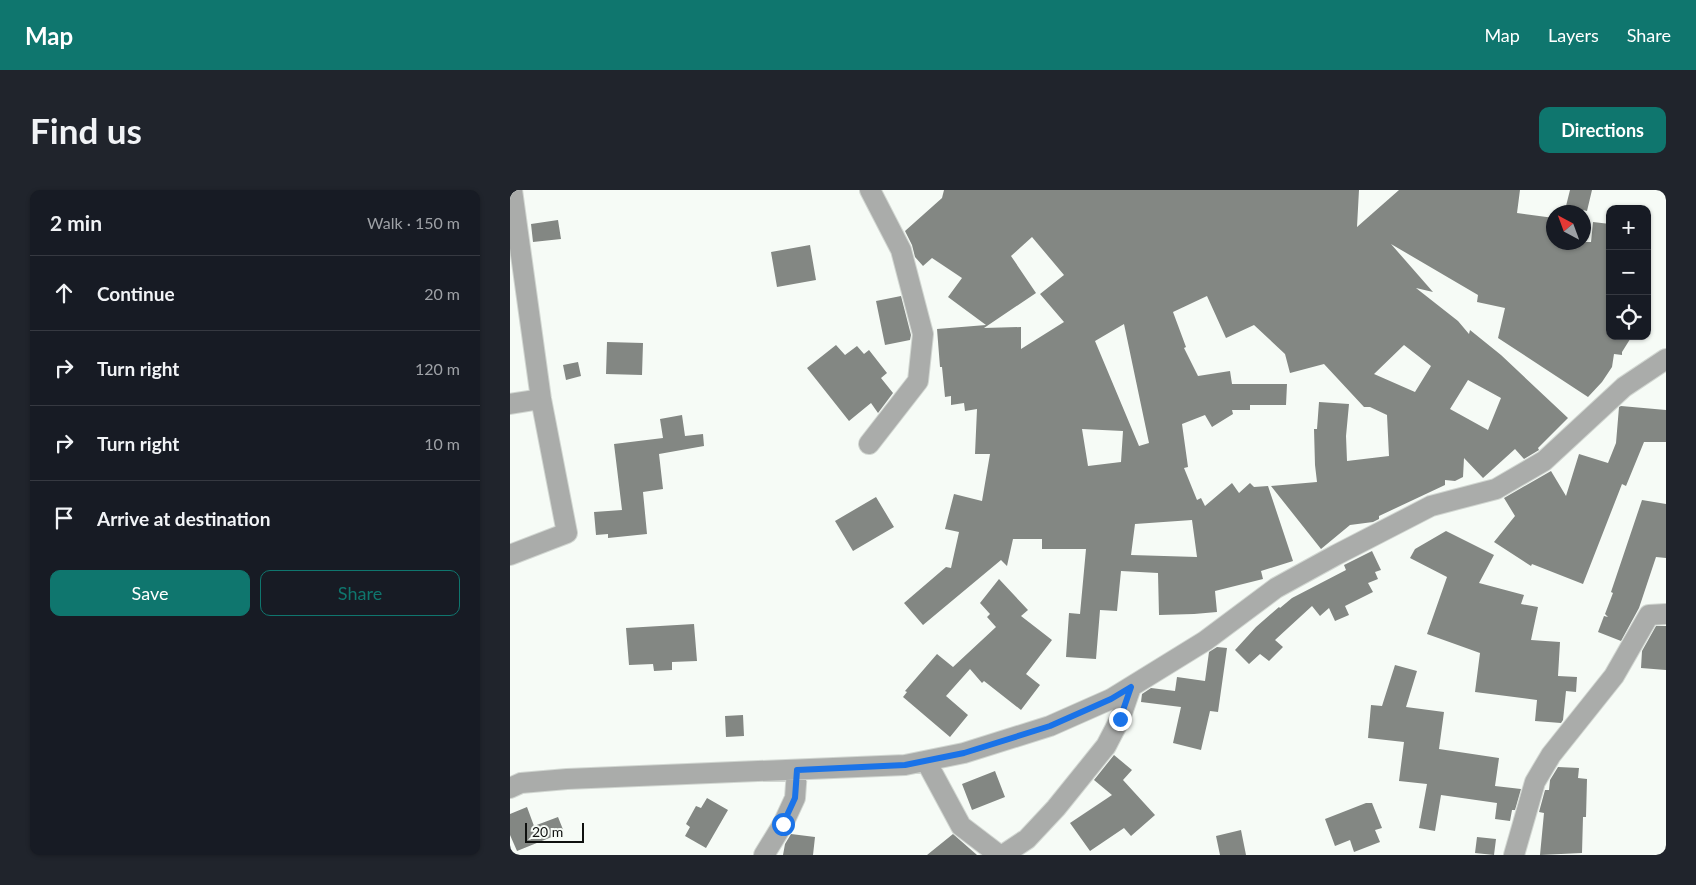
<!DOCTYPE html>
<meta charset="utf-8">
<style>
body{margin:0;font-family:Lato,sans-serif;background:#20242c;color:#f1f3f6}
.controls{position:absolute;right:15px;top:15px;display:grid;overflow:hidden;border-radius:10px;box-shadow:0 1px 4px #0004}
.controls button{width:45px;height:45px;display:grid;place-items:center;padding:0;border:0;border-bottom:1px solid #363941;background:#171b24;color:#f1f3f6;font:25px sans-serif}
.compass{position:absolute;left:1036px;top:15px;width:45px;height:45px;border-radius:50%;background:#171b24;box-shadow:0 1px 4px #0004;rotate:319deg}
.scale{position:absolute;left:15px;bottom:12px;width:59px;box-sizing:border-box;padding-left:5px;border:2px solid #0f110f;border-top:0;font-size:14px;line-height:18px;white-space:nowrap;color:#0f110f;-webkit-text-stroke:4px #f6fbf6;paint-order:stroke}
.stop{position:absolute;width:15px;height:15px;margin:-11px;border:4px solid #1a73e8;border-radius:50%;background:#fff}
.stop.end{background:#1a73e8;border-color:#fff;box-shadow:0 1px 5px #0008}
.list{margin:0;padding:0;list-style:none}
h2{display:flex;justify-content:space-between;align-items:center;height:65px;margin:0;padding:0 20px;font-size:21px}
h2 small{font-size:16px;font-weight:400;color:#9ea1a6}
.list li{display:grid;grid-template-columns:32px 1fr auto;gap:15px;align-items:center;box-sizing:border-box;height:75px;padding:0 20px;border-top:1px solid #363941}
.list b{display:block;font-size:19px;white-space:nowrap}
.list em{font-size:16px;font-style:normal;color:#9ea1a6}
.actions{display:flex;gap:10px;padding:15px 20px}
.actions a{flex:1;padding:11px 0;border:1px solid #0f766e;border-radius:10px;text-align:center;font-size:18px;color:#0f766e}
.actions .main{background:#0f766e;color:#fff}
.icon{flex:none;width:28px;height:28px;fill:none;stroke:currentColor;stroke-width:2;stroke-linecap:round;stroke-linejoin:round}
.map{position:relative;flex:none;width:1156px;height:665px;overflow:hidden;border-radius:10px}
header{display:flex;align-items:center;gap:30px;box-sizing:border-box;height:70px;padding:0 25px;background:#0f766e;color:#fff}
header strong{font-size:24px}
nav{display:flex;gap:28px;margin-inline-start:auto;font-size:18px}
.intro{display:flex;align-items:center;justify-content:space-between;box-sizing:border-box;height:120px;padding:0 30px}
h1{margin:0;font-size:35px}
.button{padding:12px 22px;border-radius:10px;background:#0f766e;color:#fff;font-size:18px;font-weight:700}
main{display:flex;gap:30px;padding:0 30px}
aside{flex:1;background:#171b24;border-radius:10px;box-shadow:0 1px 4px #0004}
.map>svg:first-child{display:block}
.building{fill:#838783;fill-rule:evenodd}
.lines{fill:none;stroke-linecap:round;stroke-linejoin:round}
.street-casing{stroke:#d1d6d1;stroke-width:22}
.street{stroke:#aaacaa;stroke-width:20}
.route{stroke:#1a73e8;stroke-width:6}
</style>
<header>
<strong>Map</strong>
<nav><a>Map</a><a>Layers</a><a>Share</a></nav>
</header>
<div class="intro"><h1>Find us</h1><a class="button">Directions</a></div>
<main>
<aside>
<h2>2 min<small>Walk · 150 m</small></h2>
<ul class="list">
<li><svg class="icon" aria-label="ahead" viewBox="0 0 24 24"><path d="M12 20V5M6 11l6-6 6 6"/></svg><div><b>Continue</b></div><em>20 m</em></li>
<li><svg class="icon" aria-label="right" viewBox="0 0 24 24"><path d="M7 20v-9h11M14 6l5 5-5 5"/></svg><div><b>Turn right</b></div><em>120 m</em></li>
<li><svg class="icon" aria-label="right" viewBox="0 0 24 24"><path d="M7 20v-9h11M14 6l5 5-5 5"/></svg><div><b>Turn right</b></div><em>10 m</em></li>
<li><svg class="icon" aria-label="arrive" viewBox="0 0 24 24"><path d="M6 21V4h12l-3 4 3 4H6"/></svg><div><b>Arrive at destination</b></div></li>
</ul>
<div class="actions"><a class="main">Save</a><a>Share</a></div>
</aside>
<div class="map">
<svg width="1156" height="665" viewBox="0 0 1156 665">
<rect width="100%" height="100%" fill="#f6fbf6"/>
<path class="building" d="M434 0H849L847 37 889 0H1010L1007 23 1044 28V52H1081L1083 32 1100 34V146H1122L1112 162V165L1104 164 1102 177 1092 192 1078 207 988 148 995 118 967 112 968 105 881 54 923 102 906 98 948 131 959 144 960 140 991 165 1058 228 1028 258 1029 260 1014 269 1005 259 973 288 954 268 953 287 945 291 935 290V295L869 326V329L863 332 840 335 811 359 761 296 807 292 805 275 804 239H807L809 212 839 214 836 246 837 271 879 266 877 225 860 217H854L814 174 780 183 775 164 744 135 716 148 697 106 663 122 676 157 674 158 688 186 720 181 722 194H777L776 215H740V220H722L723 224 702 237 695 225 672 234 678 277 674 278 687 310 691 308 695 316 722 293 729 303 740 293 744 297 758 296 783 371 751 381 753 389 705 401 707 422 684 424 649 425 648 383 611 381 607 421 590 420 586 469 556 467 559 423 570 424 576 359H532V349H503L497 376 491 370 413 435 394 413 436 377 441 378 449 342 435 339 444 304 472 311 480 264H465L467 219 455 221 454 213 441 215V206L435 207 432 177H430L427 139 476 135 438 107 452 88 422 68 413 76 405 67 402 55 395 41 432 8ZM522 47 554 85 530 104 554 132 511 159V137L474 138 526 103 501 66ZM614 134 639 253 629 256 585 151ZM894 155 921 176 905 202 864 184ZM958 190 991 208 978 240 940 219ZM572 239 613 241 611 272 578 276ZM682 330 687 367 621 365 625 334Z
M1060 0H1082L1077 21 1056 16Z
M48 30 51 49 23 52 21 34Z
M300 55 306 90 267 97 261 62Z
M391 106 401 145 400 150 375 155 366 111Z
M97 152 133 153 132 185 96 184Z
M326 155 335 165 347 156 354 164 359 160 377 183 371 188 383 203 368 223 361 213 339 231 297 178Z
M68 172 71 186 56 190 53 175Z
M1111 216 1156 220V252H1134L1116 296 1112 294 1073 394 1022 374 1021 376 984 352 1005 326 994 308 1041 281 1056 306 1069 264 1098 273 1106 253 1109 217Z
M172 225 175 246 193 244 194 256 149 264 153 299 133 302 137 344 98 348V344L86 345 84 322 112 320 104 254 153 248 150 229Z
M366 307 384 337 343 361 325 331Z
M1132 310 1156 314V368L1146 367 1129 418 1111 451 1088 442 1094 426 1098 427 1095 424 1103 403 1101 402Z
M936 341 984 365 969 393 1014 405 1011 414 1028 417 1021 450 1050 452 1048 486 1067 487 1066 502 1056 501 1053 530 1051 533 1025 531 1027 510 965 502 970 463 917 444 937 387 900 368 905 359Z
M862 361 871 380 865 382 868 389 858 393 863 402 835 416 839 425 825 431 819 418 810 426 802 416 765 450 773 457 759 471 750 464 739 474 725 460 746 437 769 417 770 418 782 408 836 380 834 375Z
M489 389 518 420 511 426 542 450 516 484 530 495 511 520 474 491 472 493 460 479 436 506 458 525 440 547 393 507 397 502 395 501 427 464 443 477 486 437 477 427 480 424 470 413Z
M184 434 187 471 162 472V480L144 481 143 474 119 475 116 438Z
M1146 436H1156V480L1131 478 1132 461Z
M707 457 717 458 708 522 700 521 691 560 663 553 671 517 631 512 632 504 641 498 665 501 667 487 695 491 699 462Z
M885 475 907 481 896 517 934 522 929 559 989 568 985 596 1011 599 1005 620H1002L1000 631 985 629 987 613 931 605 925 641 909 638 917 594 889 591 894 552 858 548 861 515 872 516Z
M233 525 234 546 216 547 215 526Z
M604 565 622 580 613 590 645 625 621 646 614 638 580 661 560 633 602 605 584 590Z
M1048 577 1069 578 1068 588 1077 589 1076 627H1073L1072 663 1030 665 1034 623 1029 622 1035 600H1039L1040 590Z
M485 581 495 607 462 620 452 594Z
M197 608 218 620 196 658 175 646 180 637 176 634 186 616 191 618Z
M856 613H862L872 638 865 640 870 652 844 662 840 650 825 656 815 629Z
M17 617 24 636 48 627 54 642 7 661 0 645V624Z
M731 640 736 665H710L706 646Z
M281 644 305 647 303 665H273L275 654Z
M443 644 467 665H417Z
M967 647 986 649 984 665 965 663Z"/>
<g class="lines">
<g class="street-casing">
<path id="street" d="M0 214 31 209
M359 254 408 191 413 144 391 60 360 0
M0 365 57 343 31 209 2 0
M416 571 451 636 489 665
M0 598 11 593 57 589 395 575 454 563 540 536 601 509 695 451 766 398 826 365 921 316 986 299 1034 271 1114 197 1156 169
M254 665 273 634 285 608 287 580
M493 665 517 649 546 618 596 556 610 529 621 497
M1004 665 1025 592 1041 565 1104 486 1139 425 1156 424"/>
</g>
<use href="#street" class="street"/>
</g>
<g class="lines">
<path class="route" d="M273 634 285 608 287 580 395 575 454 563 540 536 601 509 621 497 610 529"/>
</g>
</svg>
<div class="controls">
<button>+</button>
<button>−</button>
<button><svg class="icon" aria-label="locate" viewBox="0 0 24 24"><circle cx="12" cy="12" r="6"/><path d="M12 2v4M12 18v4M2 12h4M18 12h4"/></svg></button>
</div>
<svg class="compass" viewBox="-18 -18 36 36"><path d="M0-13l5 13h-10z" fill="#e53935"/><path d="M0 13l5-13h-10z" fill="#9ea1a6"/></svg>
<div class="scale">20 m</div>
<div class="stop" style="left:273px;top:634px"></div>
<div class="stop end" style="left:610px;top:529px"></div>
</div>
</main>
